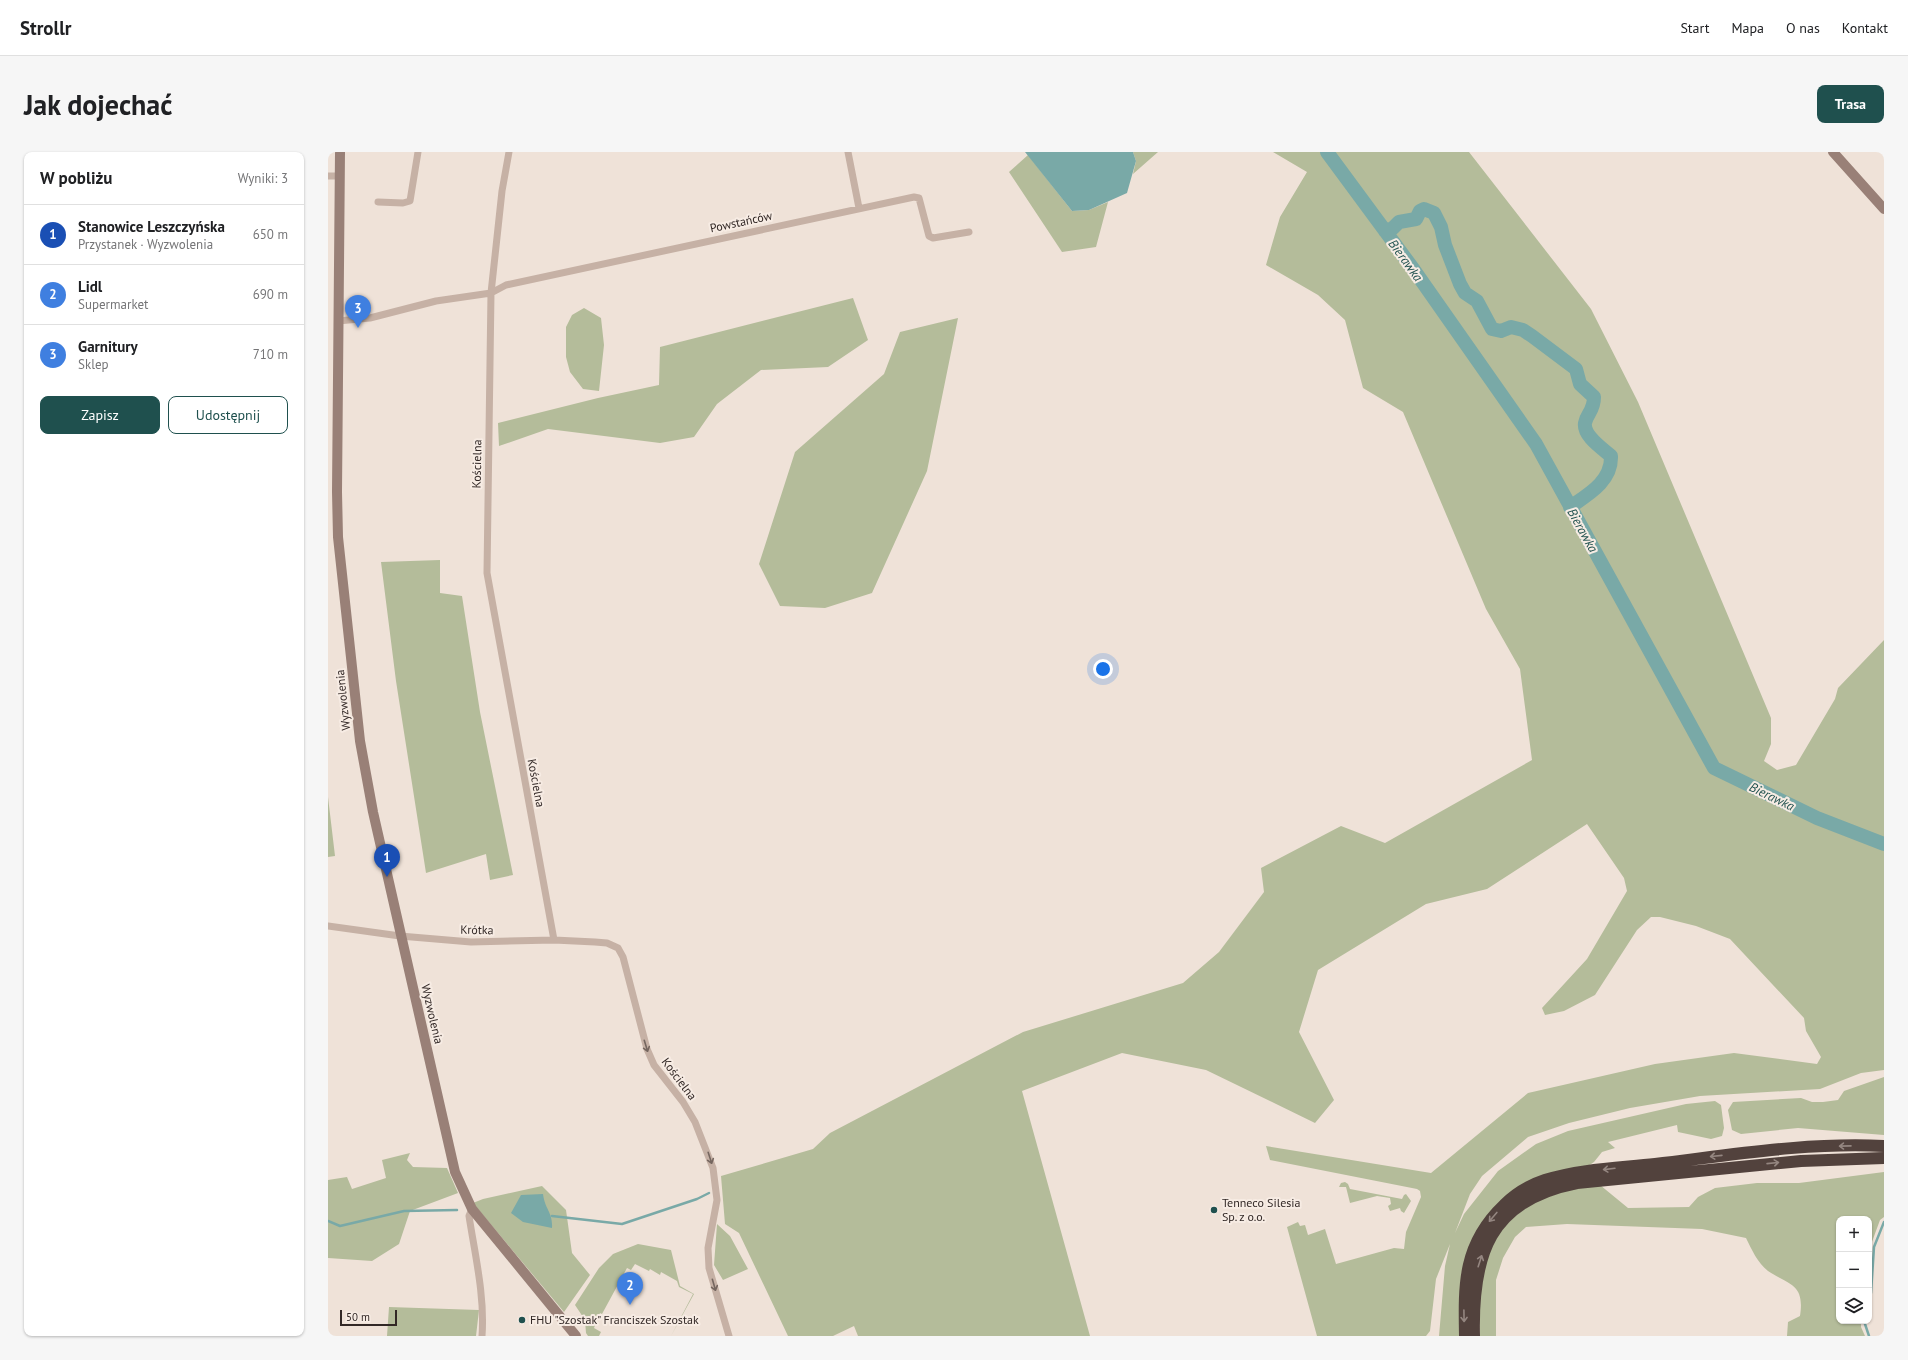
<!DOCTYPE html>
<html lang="pl">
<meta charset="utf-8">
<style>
body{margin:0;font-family:"PT Sans",sans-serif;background:#f6f6f6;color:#202124}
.controls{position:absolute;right:12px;bottom:12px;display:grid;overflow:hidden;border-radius:8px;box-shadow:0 1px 3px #0004}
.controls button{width:36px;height:36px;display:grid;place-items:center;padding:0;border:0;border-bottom:1px solid #e0e0e0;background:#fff;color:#202124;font:20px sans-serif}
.scale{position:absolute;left:12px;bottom:10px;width:57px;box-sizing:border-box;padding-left:4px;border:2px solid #322826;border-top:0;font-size:11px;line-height:14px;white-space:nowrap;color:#322826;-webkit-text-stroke:3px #f7ece4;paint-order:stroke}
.you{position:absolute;left:775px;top:517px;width:14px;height:14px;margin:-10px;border:3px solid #fff;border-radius:50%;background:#1a73e8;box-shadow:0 0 0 6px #1a73e833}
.badge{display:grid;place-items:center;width:26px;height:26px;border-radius:50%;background:#1f504e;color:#fff;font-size:13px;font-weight:700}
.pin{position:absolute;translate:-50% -33px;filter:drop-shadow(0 1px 2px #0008)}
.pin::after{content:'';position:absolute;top:21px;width:14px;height:12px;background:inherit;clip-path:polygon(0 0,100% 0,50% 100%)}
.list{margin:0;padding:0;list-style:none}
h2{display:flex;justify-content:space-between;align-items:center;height:52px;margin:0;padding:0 16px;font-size:17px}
h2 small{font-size:13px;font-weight:400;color:#757577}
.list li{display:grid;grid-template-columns:26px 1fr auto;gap:12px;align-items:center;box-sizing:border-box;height:60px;padding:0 16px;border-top:1px solid #e0e0e0}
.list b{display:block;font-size:15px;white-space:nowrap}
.list p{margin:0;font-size:13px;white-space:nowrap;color:#757577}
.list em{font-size:13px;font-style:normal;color:#757577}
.actions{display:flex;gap:8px;padding:12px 16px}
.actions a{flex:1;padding:9px 0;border:1px solid #1f504e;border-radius:8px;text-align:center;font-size:14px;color:#1f504e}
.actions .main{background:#1f504e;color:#fff}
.icon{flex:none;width:22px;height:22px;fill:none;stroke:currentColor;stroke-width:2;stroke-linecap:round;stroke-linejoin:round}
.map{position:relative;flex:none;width:1556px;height:1184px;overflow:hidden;border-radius:8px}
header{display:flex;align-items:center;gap:24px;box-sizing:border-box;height:56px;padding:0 20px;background:#fff;border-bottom:1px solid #e0e0e0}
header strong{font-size:19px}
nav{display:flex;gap:22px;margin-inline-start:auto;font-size:14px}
.intro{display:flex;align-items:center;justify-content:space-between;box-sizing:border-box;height:96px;padding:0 24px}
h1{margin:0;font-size:28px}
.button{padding:10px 18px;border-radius:8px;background:#1f504e;color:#fff;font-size:14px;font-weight:700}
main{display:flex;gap:24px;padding:0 24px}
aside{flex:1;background:#fff;border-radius:8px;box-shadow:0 1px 3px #0004}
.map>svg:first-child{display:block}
.green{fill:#b4bc9a}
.water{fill:#79a9a7}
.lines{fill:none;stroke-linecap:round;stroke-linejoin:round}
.stream{stroke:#79a9a7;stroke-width:2.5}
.river{stroke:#79a9a7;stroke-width:14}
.street{stroke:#c6b1a5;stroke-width:7}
.secondary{stroke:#998077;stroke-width:10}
.highway{stroke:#52423d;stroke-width:12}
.oneway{stroke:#75665f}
.oneway2{stroke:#948680}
.poi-dot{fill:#1f504e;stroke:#f7ece4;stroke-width:1.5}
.labels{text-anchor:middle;stroke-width:4;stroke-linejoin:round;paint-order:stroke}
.street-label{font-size:12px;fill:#322826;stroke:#f7ece4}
.poi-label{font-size:12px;fill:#322826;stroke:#f7ece4;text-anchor:start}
.water-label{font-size:13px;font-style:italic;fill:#1f504e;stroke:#f7ece4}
</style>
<header>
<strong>Strollr</strong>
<nav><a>Start</a><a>Mapa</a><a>O nas</a><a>Kontakt</a></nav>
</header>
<div class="intro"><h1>Jak dojechać</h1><a class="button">Trasa</a></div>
<main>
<aside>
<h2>W pobliżu<small>Wyniki: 3</small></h2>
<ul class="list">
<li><span class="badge" style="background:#1a4fb4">1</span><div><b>Stanowice Leszczyńska</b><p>Przystanek · Wyzwolenia</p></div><em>650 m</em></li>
<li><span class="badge" style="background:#3f7fe0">2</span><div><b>Lidl</b><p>Supermarket</p></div><em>690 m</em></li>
<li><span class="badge" style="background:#3f7fe0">3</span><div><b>Garnitury</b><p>Sklep</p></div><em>710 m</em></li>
</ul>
<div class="actions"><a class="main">Zapisz</a><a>Udostępnij</a></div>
</aside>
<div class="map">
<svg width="1556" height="1184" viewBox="0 0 1556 1184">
<rect width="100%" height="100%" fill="#efe2d8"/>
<path class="green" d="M805 0H830L805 22 808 9Z
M945 0H1141L1263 157 1310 250 1443 566V592L1436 609 1449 618 1468 613 1507 547 1510 536 1556 488V918L1533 921 1492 937 1372 944 1302 956 1241 971 1200 985 1154 1024 1142 1042 1127 1081 1136 1062 1170 1019 1208 992 1240 979 1358 952 1387 949 1393 953 1396 976 1394 984 1383 987 1350 980 1349 973 1280 990 1287 996 1274 1000 1266 1010 1257 1016 1216 1023 1134 1119 1132 1137V1184H1111L1117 1114 1122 1092 1108 1127 1102 1179 1098 1184H989L959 1075 970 1070 972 1074 977 1073 980 1083 997 1077 1008 1112 1066 1096 1076 1097 1078 1080 1093 1045 1092 1039 1089 1037 942 1008 938 994 1103 1021 1200 941 1327 912 1406 901 1489 912 1493 905 1478 879 1476 866 1402 787 1368 774 1332 765H1323L1309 778 1267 843 1236 859 1217 863 1214 856 1259 807 1299 739 1296 726 1259 672 1159 737 1098 752 990 818 971 880 1006 948 987 971 878 918 794 901 694 939 762 1184H530L526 1174 505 1184H460L411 1081 397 1072 393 1024 485 997 502 981 695 880 855 831 891 800 936 740 933 716 1013 674 1057 691 1204 608 1192 517 1158 457 1075 260 1035 236 1017 168 990 143 938 113 952 65 979 20Z
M700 3 744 59 761 58 780 50 768 95 734 100 681 20Z
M525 146 540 188 500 215 433 218 389 252 366 285 332 291 220 277 171 294 170 271 270 246 331 233 332 195Z
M256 156 273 166 276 193 271 239 255 237 242 220 238 205V175L244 163Z
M630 166 599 319 544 441 497 456 452 454 431 412 467 300 556 222 572 180Z
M112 408V441L134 444 152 560 185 723 162 728 158 702 98 721 68 529 53 410Z
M0 645 7 704 0 705Z
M1556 925V983L1470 976 1413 982 1404 978 1400 958 1405 950 1473 946 1484 950H1495L1510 948 1516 939Z
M82 1001 79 1008 85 1015 119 1016 130 1041 82 1059 71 1092 44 1109 0 1106V1028L19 1025 24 1037 58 1026 54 1008Z
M1556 1020V1065L1552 1068 1541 1098V1067H1511V1169H1533V1175L1537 1184H1459L1460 1170 1472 1164C1477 1131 1461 1133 1440 1119 1429 1110 1424 1098 1418 1086L1374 1077 1239 1072 1198 1075 1187 1085 1175 1106 1168 1128V1184H1152C1150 1122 1155 1075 1216 1046 1223 1043 1229 1039 1236 1037 1247 1033 1261 1034 1272 1033L1300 1056 1361 1055 1370 1045 1387 1036 1429 1031H1471Z
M1017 1030 1020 1032 1022 1037 1074 1047 1076 1043 1078 1042 1083 1049 1076 1061 1073 1059 1072 1056 1062 1059 1060 1054 1063 1052 1062 1046 1049 1044 1022 1051 1018 1035H1011L1013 1031Z
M214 1034 238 1058 244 1101 262 1123 236 1160 145 1051 155 1047Z
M389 1072 402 1084 420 1117 395 1128 386 1113Z
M310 1092 343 1098 352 1134 366 1142 343 1184 365 1142 351 1135 349 1129 333 1120 332 1123 322 1117 321 1119 307 1112 303 1118 299 1116 274 1162 272 1161 266 1176 273 1180 271 1184H260L258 1181 257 1168 247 1153 271 1116 285 1102Z
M61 1155 151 1158 148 1184H59Z"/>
<path class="water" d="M697 0H805L808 9 799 41 761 58 744 59Z
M215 1042C217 1058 225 1060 224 1076L195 1070 183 1061 193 1043Z"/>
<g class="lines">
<path class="stream" d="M224 1064 294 1072 369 1047 381 1041
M0 1069 12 1074 76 1059 129 1058
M1541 1144 1543 1141 1546 1095 1556 1070
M1536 1169 1541 1184"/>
<path class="river" d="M999 0 1086 118 1208 292 1386 616 1489 666 1556 692
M1057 79 1065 76 1071 70 1088 67 1092 59 1096 57 1106 61 1113 75 1117 93 1132 132 1137 141 1149 149 1164 177 1173 179 1183 175 1195 178 1204 184 1248 217 1252 232 1266 245C1266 259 1259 261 1257 271 1255 284 1274 296 1283 304 1284 329 1261 342 1242 355"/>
<path class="street" d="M181 0 174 39 163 141 159 421 226 788
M520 0 531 56
M0 24H11
M50 50 75 51 82 49 90 0
M10 169 42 166 108 149 163 141 178 133 586 45 591 46 601 84 605 86 641 80
M0 774 72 784 143 790 226 788 267 790 279 791 290 796 295 805 319 897 326 913 355 950 367 970 385 1016 389 1048 380 1096 381 1116 401 1184
M144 1057 141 1064C147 1103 157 1144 154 1184"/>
<path class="secondary" d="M12 0 9 340 10 385 32 589 45 660 127 1020 144 1057 248 1184
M1505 0 1556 57"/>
<path class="highway" d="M1137 1184C1136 1132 1135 1092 1176 1053 1187 1042 1202 1033 1217 1028 1252 1017 1291 1016 1327 1012 1403 1003 1480 990 1556 994
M1146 1184C1144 1103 1161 1048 1249 1031L1473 1009 1556 1006"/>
</g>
<defs><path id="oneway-shaft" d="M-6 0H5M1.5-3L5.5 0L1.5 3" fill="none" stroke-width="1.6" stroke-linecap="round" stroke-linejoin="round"/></defs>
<g class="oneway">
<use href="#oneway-shaft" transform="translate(318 894) rotate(73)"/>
<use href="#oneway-shaft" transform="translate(382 1006) rotate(72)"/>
<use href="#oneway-shaft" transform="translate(386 1133) rotate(74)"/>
</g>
<g class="oneway2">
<use href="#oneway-shaft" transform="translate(1517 994) rotate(179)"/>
<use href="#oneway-shaft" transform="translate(1388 1004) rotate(174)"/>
<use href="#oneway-shaft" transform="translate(1445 1011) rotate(-6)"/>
<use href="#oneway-shaft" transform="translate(1281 1017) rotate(173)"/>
<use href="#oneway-shaft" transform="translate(1165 1065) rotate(130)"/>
<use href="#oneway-shaft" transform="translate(1152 1109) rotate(-72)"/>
<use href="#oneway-shaft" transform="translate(1136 1164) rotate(89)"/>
</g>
<g class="poi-dot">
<circle cx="886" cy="1058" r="4"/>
<circle cx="194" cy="1168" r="4"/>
</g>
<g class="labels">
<g class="street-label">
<text transform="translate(413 70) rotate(-12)" y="4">Powstańców</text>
<text transform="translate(149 312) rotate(-89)" y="4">Kościelna</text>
<text transform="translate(15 548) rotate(-96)" y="4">Wyzwolenia</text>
<text transform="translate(208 631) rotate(79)" y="4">Kościelna</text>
<text transform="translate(149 778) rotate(1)" y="4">Krótka</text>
<text transform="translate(104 862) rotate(77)" y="4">Wyzwolenia</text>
<text transform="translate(351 927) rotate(53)" y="4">Kościelna</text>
</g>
<g class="poi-label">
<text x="894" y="1055">Tenneco Silesia<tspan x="894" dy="14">Sp. z o.o.</tspan></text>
<text x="202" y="1172">FHU "Szostak" Franciszek Szostak</text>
</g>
<g class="water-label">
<text transform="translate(1078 108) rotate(54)" y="5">Bierawka</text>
<text transform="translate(1255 378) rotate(61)" y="5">Bierawka</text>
<text transform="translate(1444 644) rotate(26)" y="5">Bierawka</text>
</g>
</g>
</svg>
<div class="controls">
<button>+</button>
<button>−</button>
<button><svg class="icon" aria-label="layers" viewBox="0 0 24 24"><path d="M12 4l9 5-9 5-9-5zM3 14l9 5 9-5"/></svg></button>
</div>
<div class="scale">50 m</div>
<div class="you"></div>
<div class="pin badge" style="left:59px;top:725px;background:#1a4fb4">1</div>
<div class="pin badge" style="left:302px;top:1153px;background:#3f7fe0">2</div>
<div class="pin badge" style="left:30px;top:176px;background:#3f7fe0">3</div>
</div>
</main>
